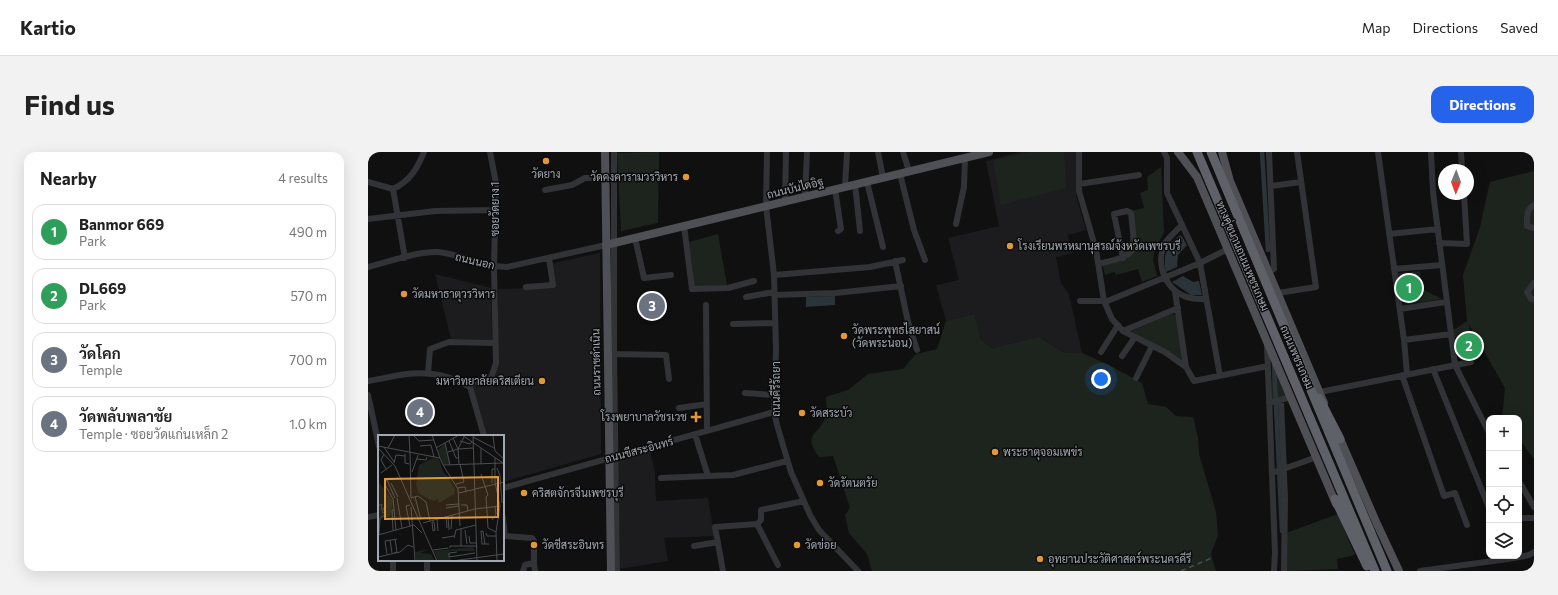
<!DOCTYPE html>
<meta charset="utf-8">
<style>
body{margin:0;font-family:Commissioner,Sarabun,sans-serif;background:#f2f2f2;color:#222}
.controls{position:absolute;right:12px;bottom:12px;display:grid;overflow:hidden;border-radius:8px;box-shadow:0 4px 16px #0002}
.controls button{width:36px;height:36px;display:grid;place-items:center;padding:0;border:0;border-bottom:1px solid #e0e0e0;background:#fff;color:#222;font:20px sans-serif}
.compass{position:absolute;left:1070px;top:12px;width:36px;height:36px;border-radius:50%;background:#fff;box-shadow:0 4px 16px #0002;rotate:181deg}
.you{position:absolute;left:733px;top:227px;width:14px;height:14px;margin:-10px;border:3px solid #fff;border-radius:50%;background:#1a73e8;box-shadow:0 0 0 6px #1a73e833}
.badge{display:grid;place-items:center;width:26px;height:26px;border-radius:50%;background:#2563eb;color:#fff;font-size:13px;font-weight:700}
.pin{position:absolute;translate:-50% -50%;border:2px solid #fff;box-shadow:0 1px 4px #0006}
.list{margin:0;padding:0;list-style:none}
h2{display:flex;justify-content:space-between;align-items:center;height:52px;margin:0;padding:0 16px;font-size:17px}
h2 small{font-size:13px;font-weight:400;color:#767676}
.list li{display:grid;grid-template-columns:26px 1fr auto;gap:12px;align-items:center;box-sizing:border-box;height:56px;margin:0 8px 8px;padding:0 8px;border:1px solid #e0e0e0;border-radius:12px}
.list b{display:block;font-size:15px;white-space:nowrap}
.list p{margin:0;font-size:13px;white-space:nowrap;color:#767676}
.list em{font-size:13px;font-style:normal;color:#767676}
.icon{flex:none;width:22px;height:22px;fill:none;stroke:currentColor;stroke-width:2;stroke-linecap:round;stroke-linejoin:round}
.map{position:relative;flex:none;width:1166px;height:419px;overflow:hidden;border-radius:12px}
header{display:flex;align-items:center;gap:24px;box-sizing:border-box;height:56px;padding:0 20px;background:#fff;border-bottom:1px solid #e0e0e0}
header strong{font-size:19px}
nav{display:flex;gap:22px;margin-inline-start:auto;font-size:14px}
.intro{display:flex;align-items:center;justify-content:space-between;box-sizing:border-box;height:96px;padding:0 24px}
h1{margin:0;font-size:28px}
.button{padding:10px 18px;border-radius:12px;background:#2563eb;color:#fff;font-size:14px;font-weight:700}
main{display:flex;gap:24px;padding:0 24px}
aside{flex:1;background:#fff;border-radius:12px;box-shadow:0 4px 16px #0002}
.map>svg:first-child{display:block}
.built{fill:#1c1c1e}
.green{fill:#1d241d}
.water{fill:#2b3439}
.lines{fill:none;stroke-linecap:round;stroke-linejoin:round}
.canal{stroke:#2b3439;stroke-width:4.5}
.minor{stroke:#313336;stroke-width:6}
.major{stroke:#4e5055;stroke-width:8}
.highway{stroke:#5e6167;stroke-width:9}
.rail{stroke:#494b4f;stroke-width:1.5;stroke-dasharray:5 4;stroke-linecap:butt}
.poi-dot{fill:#e39837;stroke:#0b0b0c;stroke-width:1.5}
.labels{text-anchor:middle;stroke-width:3;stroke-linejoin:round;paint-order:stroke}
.poi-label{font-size:11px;fill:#a2a8b1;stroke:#0b0b0c;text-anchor:start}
.street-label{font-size:11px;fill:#a2a8b1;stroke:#0b0b0c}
.inset-road{fill:none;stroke:#4a4d51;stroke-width:1}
.view{fill:#e39837;fill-opacity:0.15;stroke:#e39837;stroke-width:2}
.inset-edge{fill:none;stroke:#a2a8b1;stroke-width:2}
</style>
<header>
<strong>Kartio</strong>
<nav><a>Map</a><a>Directions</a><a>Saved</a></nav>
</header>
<div class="intro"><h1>Find us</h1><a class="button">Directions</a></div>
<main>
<aside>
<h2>Nearby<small>4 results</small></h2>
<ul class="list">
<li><span class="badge" style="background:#2e9e5b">1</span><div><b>Banmor 669</b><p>Park</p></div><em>490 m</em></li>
<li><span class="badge" style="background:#2e9e5b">2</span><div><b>DL669</b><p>Park</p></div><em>570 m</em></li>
<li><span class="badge" style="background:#6b7280">3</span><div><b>วัดโคก</b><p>Temple</p></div><em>700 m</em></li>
<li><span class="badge" style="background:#6b7280">4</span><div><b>วัดพลับพลาชัย</b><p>Temple · ซอยวัดแก่นเหล็ก 2</p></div><em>1.0 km</em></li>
</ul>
</aside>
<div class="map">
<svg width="1166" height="419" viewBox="0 0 1166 419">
<rect width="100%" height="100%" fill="#101011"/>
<path class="built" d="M653 0H708V44L718 78 700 83 704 101 688 105 693 131 701 142 714 201H697L671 185 624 196 613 188 605 162 578 169 568 133 591 128 580 86 631 74 618 9Z
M232 101 233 302 135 330V284H117L105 237 107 232 125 227 130 194V137L184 135 181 112Z
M67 122 123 136 124 188 83 187Z
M282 298 287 321 288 349 340 346 346 384 296 386 300 409 252 417 250 309Z"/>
<path class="green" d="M291 0 290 71 253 79 249 1Z
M662 0H696L698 36 633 53 625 9Z
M793 15 796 80 787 98 785 107 789 124 774 130 770 117 748 123 746 120 737 123 733 108 753 104 751 91 764 89 760 60 776 56 772 41 780 38 779 25Z
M1166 19V307L1151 287V266H1134L1137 236 1100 171 1110 206 1090 210 1108 205 1083 182 1084 179 1099 169 1095 123 1112 75 1122 30Z
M350 82 359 133 326 135 321 90Z
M1052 119 1054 137 1074 147 1035 153 1050 136 1033 139 1030 121Z
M606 162 613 188 624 196 671 185 697 201H714L741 213 774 231 780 252 798 255 808 264 825 265 830 285 831 302 848 360 850 383 843 402 848 419H504L499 402 481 381 477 363 482 356 465 304 451 305C435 283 448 285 457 267 460 262 458 251 458 245L480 238 500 222 535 217 548 202 569 197 578 169Z
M803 162 808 163 815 208 814 209 763 182 764 179Z
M904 211 920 245 903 250Z
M970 362 987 403 969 407 970 417 919 419 918 381Z"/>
<path class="water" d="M813 83 819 93 810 103 809 115 798 120C794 104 799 91 813 83Z
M815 124 825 130 831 129 834 143H823L804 130Z
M467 144V153L438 155V145Z"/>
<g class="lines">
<path class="canal" d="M894 0 900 98
M906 212 914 379"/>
<path class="minor" d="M246 0V202L249 419
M399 0 398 54 406 123 408 198 406 260 409 273 423 320 442 363 451 378 490 419
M510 0 515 26
M535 0 541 19
M711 0V39L728 98 736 149 744 167 755 179 797 200 818 215 826 229 900 214
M796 0 799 6V41L832 111 852 224
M1010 0 1036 188 1039 222
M1063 0 1065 40 1087 213 1121 281
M1093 0 1094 18
M532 22 546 78 557 108
M0 30 25 37
M499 30 515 95
M487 32 492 79
M711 32 771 23
M903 34 933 30
M477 35 479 0
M467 37 473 77 470 79
M177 38 204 33 217 26H237
M437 45 439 0
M417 50 418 0
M1166 53C1158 57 1159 66 1159 74L1166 76
M0 67 67 59 128 58
M588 72 596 35 597 6
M814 73C809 78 801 85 797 91 786 112 799 142 823 146 827 147 833 147 838 147
M316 74 324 137 360 136 386 129
M1021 82 1070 77
M267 86 276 126 303 123
M1071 91 1099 92 1096 42
M37 106 25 37C42 29 49 17 56 0
M527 109 540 170 549 198
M730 112C772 102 767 102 763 61L759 59 746 62 755 106
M0 115C21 110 49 99 70 100 93 102 115 115 139 115L238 93
M1026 117 1074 113
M901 120 906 117 901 0
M406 123 502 115 535 108
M1166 131 1159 140 1163 147H1166
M158 135 185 133 181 106
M807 139 818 215
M910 141 948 135 929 0
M406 143 468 141 533 134
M378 145 406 140
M712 149H736
M737 150 832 111 860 97
M338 153 339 279
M1032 157 1078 150
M365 172 407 171
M755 179 810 156
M1036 188 1083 182
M899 193 907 400 906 419
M733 200 750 173
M246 202 298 203 301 227
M754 204 767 185
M1065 217 1121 356
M60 221 62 197 81 190 127 191
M1034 223 1076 344 1087 341 1099 373
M768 226 784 194
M0 229C24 225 50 217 75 224 84 226 93 231 102 235
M102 235 105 230 123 226 128 211 126 115 128 31 122 0
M102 235 116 284
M952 240 1103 210
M377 241 407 243
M0 243 11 294
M913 248 917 347 916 419
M901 251 923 245
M311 256 339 252
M327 282 340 324 365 323 419 309
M904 321 949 305
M293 326 340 324
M1151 329 1166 355
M135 336 406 260
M0 365 11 363
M135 365 137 384 164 386 166 389V411L157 413 155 419
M1151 366H1166
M389 372 410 413
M326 394 350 390
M1140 407 1161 403 1166 400
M25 408V419
M166 411 167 419
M59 419V408
M355 419 347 375 389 372 393 368V358L436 349
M1052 419 1140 407 1139 404"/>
<path class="major" d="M237 0 243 419
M810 0 829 25 968 352
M854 0 862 29 956 251
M238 93 621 0
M970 282 1009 372 1031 419"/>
<path class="highway" d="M829 0 1007 419
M843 0 1019 419
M951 246 972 287
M967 347 999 414"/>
<path class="rail" d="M813 419 846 405"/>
</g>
<g class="poi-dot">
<circle cx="178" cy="9" r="4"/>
<circle cx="318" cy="25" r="4"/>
<circle cx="642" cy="94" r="4"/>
<circle cx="36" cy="142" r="4"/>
<circle cx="476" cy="184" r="4"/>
<circle cx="174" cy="229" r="4"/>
<circle cx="434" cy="261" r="4"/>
<path d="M326 259h4v4h4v4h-4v4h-4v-4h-4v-4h4z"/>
<circle cx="627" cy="300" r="4"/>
<circle cx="452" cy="331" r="4"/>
<circle cx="156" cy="341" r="4"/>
<circle cx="166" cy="393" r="4"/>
<circle cx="429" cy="393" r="4"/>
<circle cx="672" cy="407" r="4"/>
</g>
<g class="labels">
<g class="poi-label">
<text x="178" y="26" text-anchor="middle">วัดยาง</text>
<text x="310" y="29" text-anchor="end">วัดคงคารามวรวิหาร</text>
<text x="650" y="98">โรงเรียนพรหมานุสรณ์จังหวัดเพชรบุรี</text>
<text x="44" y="146">วัดมหาธาตุวรวิหาร</text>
<text x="484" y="182">วัดพระพุทธไสยาสน์<tspan x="484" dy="13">(วัดพระนอน)</tspan></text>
<text x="166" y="233" text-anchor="end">มหาวิทยาลัยคริสเตียน</text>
<text x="442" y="265">วัดสระบัว</text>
<text x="319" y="269" text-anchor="end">โรงพยาบาลวัชรเวช</text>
<text x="635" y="304">พระธาตุจอมเพข่ร</text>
<text x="460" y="335">วัดรัตนตรัย</text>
<text x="164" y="345">คริสตจักรจีนเพชรบุรี</text>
<text x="174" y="397">วัดชีสระอินทร</text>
<text x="437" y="397">วัดข่อย</text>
<text x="680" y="411">อุทยานประวัติศาสตร์พระนครคีรี</text>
</g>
<g class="street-label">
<text transform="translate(427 36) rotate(-14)" y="4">ถนนบันไดอิฐ</text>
<text transform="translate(127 57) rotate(-90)" y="4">ซอยวัดยาง 1</text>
<text transform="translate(875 104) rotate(67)" y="4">ทางคู่ขนานถนนเพชรเกษม</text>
<text transform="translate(107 109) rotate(13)" y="4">ถนนนอก</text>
<text transform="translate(929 205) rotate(67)" y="4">ถนนเพชรเกษม</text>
<text transform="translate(228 210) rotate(-91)" y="4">ถนนราชดำเนิน</text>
<text transform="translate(408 237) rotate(-90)" y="4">ถนนคีรีรัถยา</text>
<text transform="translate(271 298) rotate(-15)" y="4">ถนนขีสระอินทร์</text>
</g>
</g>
<g transform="translate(10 283)">
<rect width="126" height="126" fill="#101011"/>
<path d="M67 8 72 29H65L60 15ZM55 23 61 24 65 37 71 43 77 55 76 59 61 68 60 64 55 66 40 58 38 49 41 30ZM0 46 15 66 12 81 3 84 0 93ZM95 112 97 116H71L73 126H60L56 116ZM51 114 42 118 53 119 56 125 38 126 37 117Z" fill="#1d241d"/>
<path class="inset-road" d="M31 0 32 18M35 0 41 6 55 5M54 0 62 23M84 0 125 28M95 0 99 126M115 1 117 16 126 24M95 2 116 13M75 3 80 14M71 6 78 23H81M82 6 92 9 94 7M67 8 72 30M0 11 62 23 65 30 126 28M42 11 53 10 56 22M6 12 16 27M0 13 17 31 59 126M10 13 17 0M58 13 81 0M103 13V29M70 17 80 14 95 13M32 18 33 63M6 19 3 25 8 34M27 19V28L31 29M117 23V47L122 71 118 97 119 126M39 24 48 25 49 22M16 28 18 20 27 21M81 29 80 14 86 2M65 30 80 54 82 91M119 33 122 41 124 68M34 37 40 20M3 38 14 30M103 39 110 60M9 45 6 48 15 64 18 95M13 48 20 62M114 48V34H117M78 49 86 47 82 29M79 53 87 52 88 56M81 58 126 47M110 60 108 62 110 93 118 97M37 62 43 85M17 63 9 45 20 43M19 63 24 93M33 63 40 61 48 67 52 86M68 70 81 69M83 70H89L90 76M0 71 4 69 3 75 8 71 4 77 8 79 2 83 1 100M33 72 37 126M68 73 81 71M97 74 122 71M68 81 69 93M70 81 71 95M59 84 60 96M114 85 118 79 117 72M54 87H56L57 95 55 96ZM45 88 97 74M32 91 28 71 32 70M73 94 74 80M15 95 14 75H16M87 95 89 109M108 98 109 101H118M0 100 36 90 44 98M91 101 92 108H98M64 103 76 101M76 103 78 95 98 90M12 105 14 118M107 109 105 96H103L104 109H111M83 111V93M72 113V111H98M55 115 70 113M79 117 71 118V122L97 118M16 118 19 117 17 104M9 119 7 106 19 104M0 122 22 117 30 110 35 112M74 126 126 119"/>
<path class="view" d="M120 42V82L7 84V44Z"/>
<rect width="126" height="126" class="inset-edge"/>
</g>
</svg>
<div class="controls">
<button>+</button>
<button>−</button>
<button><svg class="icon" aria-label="locate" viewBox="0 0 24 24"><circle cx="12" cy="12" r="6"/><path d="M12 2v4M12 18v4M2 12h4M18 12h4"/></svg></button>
<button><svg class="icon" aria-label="layers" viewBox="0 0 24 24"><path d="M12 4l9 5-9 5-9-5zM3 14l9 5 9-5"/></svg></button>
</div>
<svg class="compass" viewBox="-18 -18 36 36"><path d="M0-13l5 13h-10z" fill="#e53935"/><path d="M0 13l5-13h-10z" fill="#767676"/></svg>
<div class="you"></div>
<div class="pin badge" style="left:1041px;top:136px;background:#2e9e5b">1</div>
<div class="pin badge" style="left:1101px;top:194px;background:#2e9e5b">2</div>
<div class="pin badge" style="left:284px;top:154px;background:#6b7280">3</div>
<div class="pin badge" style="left:52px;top:260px;background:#6b7280">4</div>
</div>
</main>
